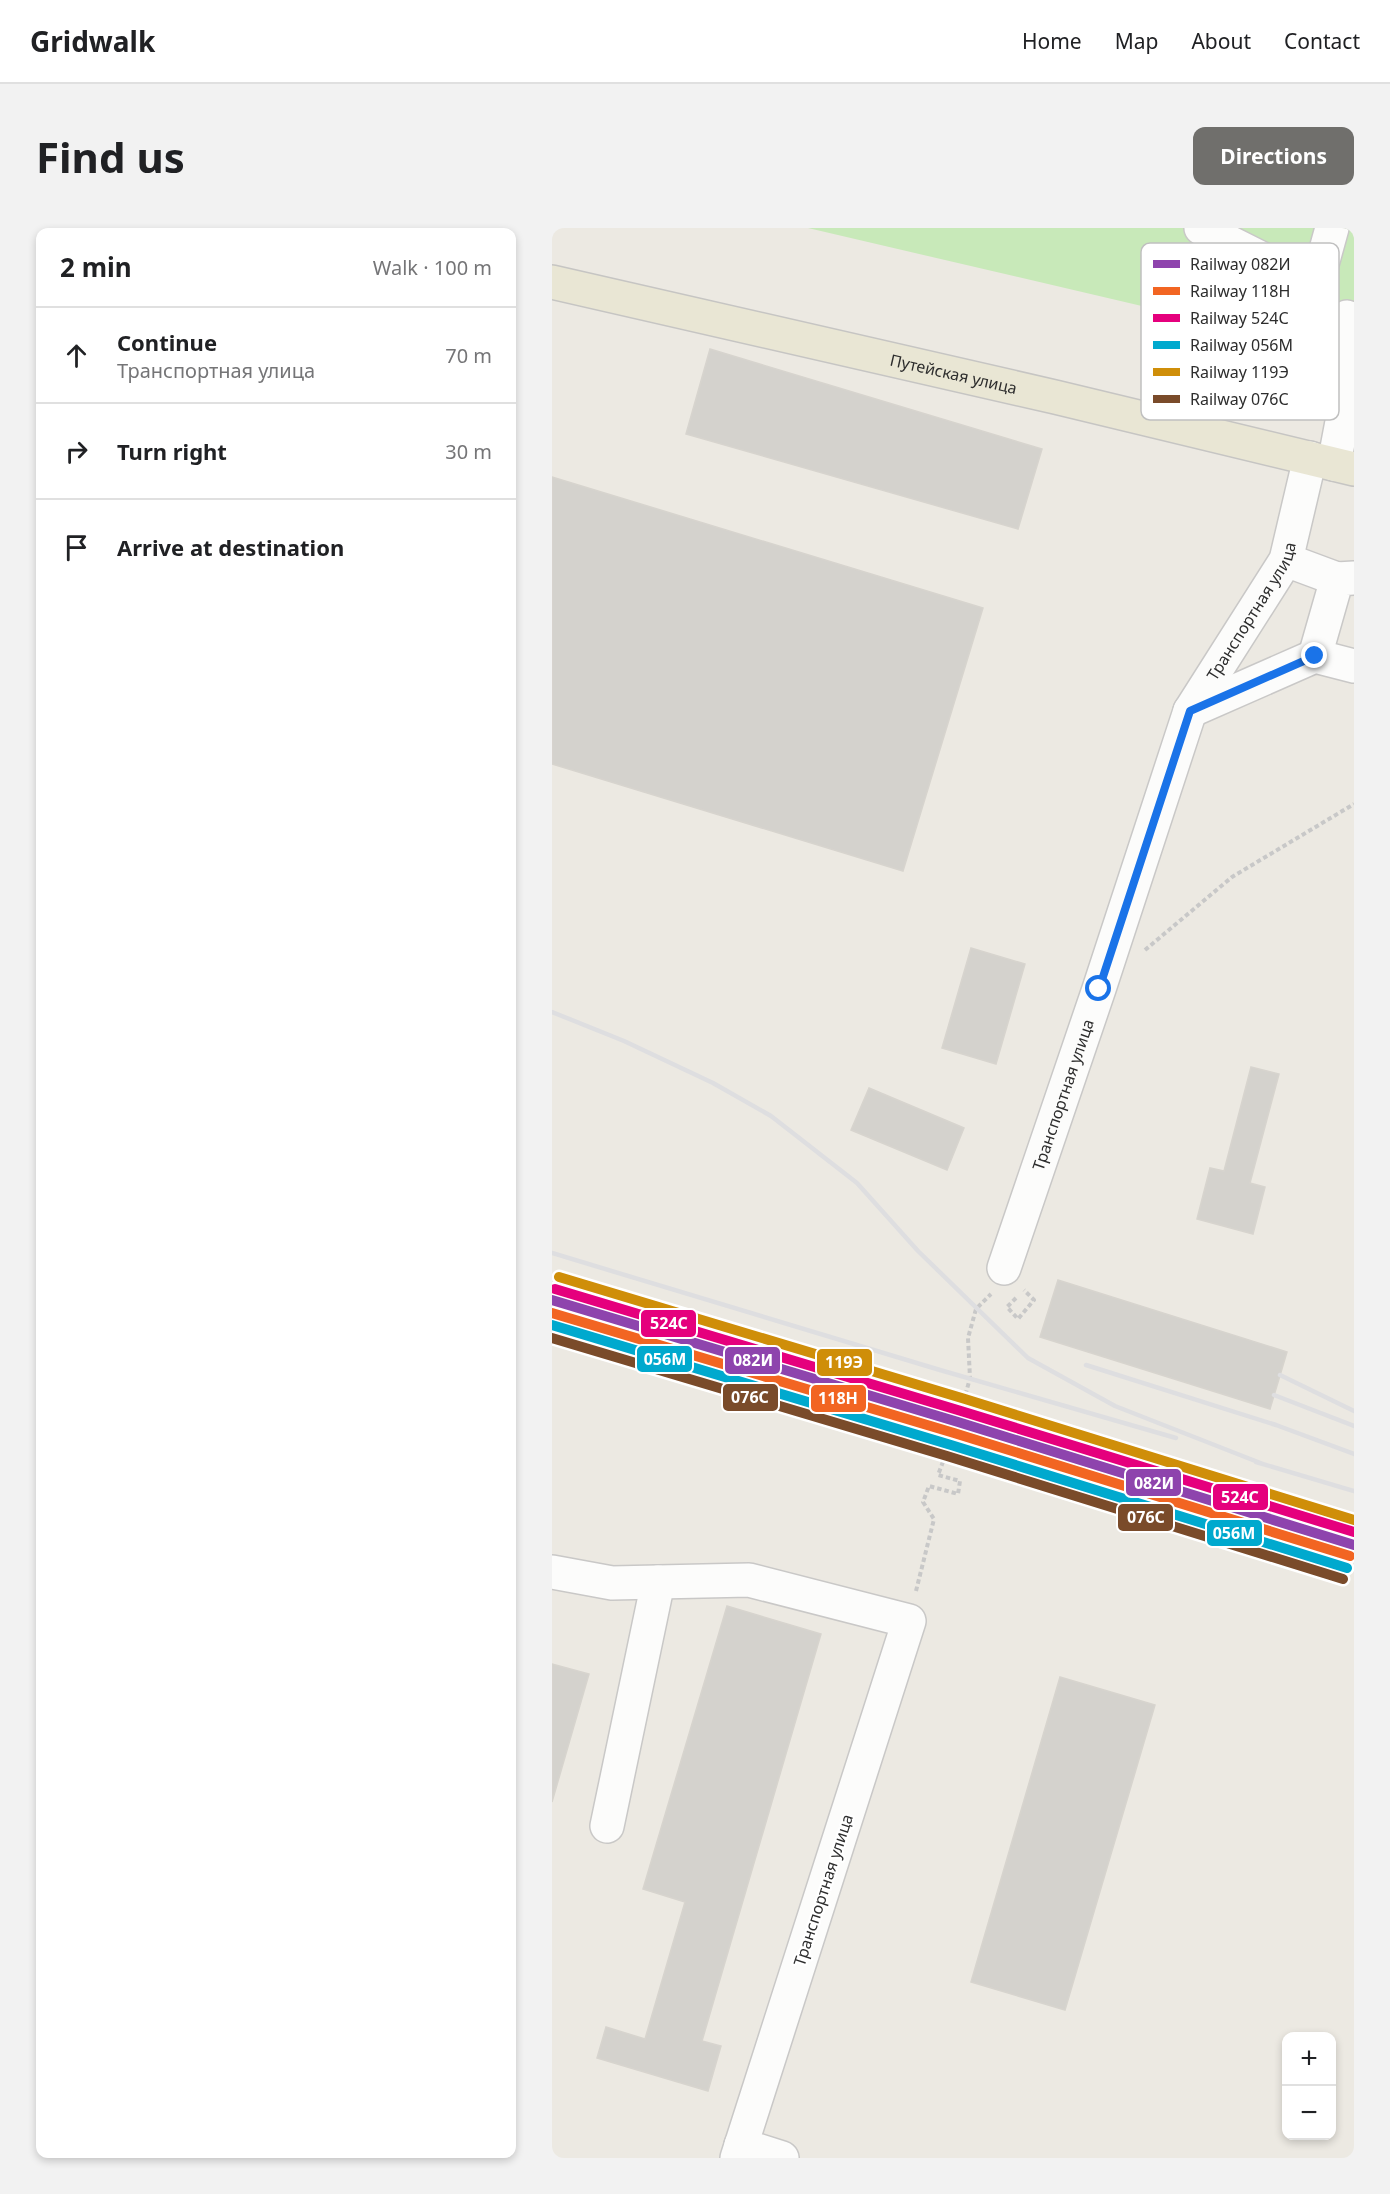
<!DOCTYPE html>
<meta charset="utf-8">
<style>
body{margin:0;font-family:"Noto Sans",sans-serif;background:#f2f2f2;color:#202124}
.controls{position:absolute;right:18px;bottom:18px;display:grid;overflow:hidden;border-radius:12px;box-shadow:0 3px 9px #0003}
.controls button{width:54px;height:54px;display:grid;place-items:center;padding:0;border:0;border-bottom:2px solid #e0e0e0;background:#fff;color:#202124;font:30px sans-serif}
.stop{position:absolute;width:18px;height:18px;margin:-14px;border:4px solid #1a73e8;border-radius:50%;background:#fff}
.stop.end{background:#1a73e8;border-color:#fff;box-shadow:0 2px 6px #0008}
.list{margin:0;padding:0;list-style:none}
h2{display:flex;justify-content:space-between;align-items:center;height:78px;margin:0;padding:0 24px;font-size:26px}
h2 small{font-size:20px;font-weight:400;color:#757577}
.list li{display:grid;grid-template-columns:39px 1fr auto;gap:18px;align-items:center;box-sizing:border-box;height:96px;padding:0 24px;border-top:2px solid #e0e0e0}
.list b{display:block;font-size:22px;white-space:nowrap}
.list p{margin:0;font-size:20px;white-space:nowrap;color:#757577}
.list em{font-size:20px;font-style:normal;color:#757577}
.icon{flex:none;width:33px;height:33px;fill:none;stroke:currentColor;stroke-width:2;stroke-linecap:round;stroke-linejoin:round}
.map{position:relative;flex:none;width:802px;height:1930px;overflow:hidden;border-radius:12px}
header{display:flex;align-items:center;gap:36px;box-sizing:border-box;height:84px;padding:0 30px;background:#fff;border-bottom:2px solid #e0e0e0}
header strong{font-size:28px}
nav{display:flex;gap:33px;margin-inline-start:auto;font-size:21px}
.intro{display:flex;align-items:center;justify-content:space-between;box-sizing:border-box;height:144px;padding:0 36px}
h1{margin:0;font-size:42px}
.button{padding:15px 27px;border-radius:12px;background:#706f6c;color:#fff;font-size:21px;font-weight:700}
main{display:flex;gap:36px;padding:0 36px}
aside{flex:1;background:#fff;border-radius:12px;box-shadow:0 3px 9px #0003}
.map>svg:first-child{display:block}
.green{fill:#c8e9b9}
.building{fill:#d4d2cd;stroke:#d7d4ce;stroke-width:1.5}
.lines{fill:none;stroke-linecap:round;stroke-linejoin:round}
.minor-casing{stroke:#c9c8c7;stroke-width:36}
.major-casing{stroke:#c6c5c3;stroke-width:36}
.path{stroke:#c8c8c8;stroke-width:4;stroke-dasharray:4.5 3;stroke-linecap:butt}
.minor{stroke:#fcfcfb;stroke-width:33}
.major{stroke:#e9e6d4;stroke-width:33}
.rail{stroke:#dedee0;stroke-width:4.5}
.rail-1-casing{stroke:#fff;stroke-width:15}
.rail-2-casing{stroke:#fff;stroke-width:15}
.rail-3-casing{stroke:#fff;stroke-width:15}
.rail-4-casing{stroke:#fff;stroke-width:15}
.rail-5-casing{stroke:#fff;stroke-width:15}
.rail-6-casing{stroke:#fff;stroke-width:15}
.rail-1{stroke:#8e44ad;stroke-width:10}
.rail-2{stroke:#f26522;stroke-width:10}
.rail-3{stroke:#e5007d;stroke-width:10}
.rail-4{stroke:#00a9ce;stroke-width:10}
.rail-5{stroke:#cf8e09;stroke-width:10}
.rail-6{stroke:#7a4b2a;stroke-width:10}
.route{stroke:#1a73e8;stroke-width:8}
.labels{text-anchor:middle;stroke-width:4.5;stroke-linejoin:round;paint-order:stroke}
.street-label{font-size:16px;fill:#2d2d2d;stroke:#fff}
.key{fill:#fff;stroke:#c0c0c0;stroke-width:1.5}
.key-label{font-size:16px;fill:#2d2d2d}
.line-badge{stroke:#fff;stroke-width:2}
.badge-label{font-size:16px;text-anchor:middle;font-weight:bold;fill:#fff}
</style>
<header>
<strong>Gridwalk</strong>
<nav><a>Home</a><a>Map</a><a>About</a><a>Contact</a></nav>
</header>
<div class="intro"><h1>Find us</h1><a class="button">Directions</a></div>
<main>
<aside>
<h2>2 min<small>Walk · 100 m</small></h2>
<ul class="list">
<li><svg class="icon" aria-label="ahead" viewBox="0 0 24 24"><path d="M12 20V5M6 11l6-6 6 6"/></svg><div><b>Continue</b><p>Транспортная улица</p></div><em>70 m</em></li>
<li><svg class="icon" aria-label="right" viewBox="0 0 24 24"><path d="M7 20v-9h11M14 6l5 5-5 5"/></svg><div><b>Turn right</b></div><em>30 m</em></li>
<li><svg class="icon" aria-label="arrive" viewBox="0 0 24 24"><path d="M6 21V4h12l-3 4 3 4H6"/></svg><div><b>Arrive at destination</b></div></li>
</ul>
</aside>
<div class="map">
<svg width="802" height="1930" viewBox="0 0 802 1930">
<rect width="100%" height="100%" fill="#ece9e2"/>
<path class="green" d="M256 0H802V114L641 90Z"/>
<path class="building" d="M158 121 490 221 466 301 134 206Z
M0 249 431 380 351 643 0 536Z
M419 720 473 736 444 836 390 820Z
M699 839 727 846 698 955 713 959 701 1006 645 991 658 940 672 943Z
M317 860 412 900 395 942 299 902Z
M506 1052 735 1124 718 1181 488 1109Z
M175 1378 269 1406 150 1813 169 1818 156 1863 45 1830 54 1799 93 1811 133 1674 91 1661Z
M0 1436 37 1446 0 1574Z
M508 1449 603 1477 513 1782 419 1754Z"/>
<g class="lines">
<g class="minor-casing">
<g id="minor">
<path d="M649 0 764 58 780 0"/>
<path d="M782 236 793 178 795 89"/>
<path d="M734 332 785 351"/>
<path d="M763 428 785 351 802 350"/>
<path d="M638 483 763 428 802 438"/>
<path id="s1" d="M452 1040 547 761 638 483 734 332 758 230"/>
<path d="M0 1344 60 1355 197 1352 357 1393 185 1930"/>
<path d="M55 1598 106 1354"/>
<path d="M189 1917 230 1930"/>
</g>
</g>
<g class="major-casing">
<g id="major">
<path id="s2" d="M0 54 503 169 802 241"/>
</g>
</g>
<path class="path" d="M684 158 741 172 763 174
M593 722 680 649 802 576
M464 1070 455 1079 466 1091 482 1072 472 1062
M364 1363 382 1291 371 1274 377 1258 406 1266 408 1253 386 1247 406 1194 418 1150 416 1110 424 1081 439 1066"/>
<use href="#minor" class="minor"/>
<use href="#major" class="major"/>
<path class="rail" d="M0 784 72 813 161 855 219 888 305 955 366 1023 476 1130 563 1178 711 1236
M0 1025 388 1142 624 1210
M534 1137 724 1197 802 1226
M728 1147 802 1183
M722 1167 802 1198
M704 1234 802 1263"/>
<g class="rail-1-casing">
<path id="rail-1" d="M0 1072 406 1194 802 1317"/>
</g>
<g class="rail-2-casing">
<path id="rail-2" d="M0 1085 402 1205 798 1328"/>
</g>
<g class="rail-3-casing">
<path id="rail-3" d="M3 1061 409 1183 802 1304"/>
</g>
<g class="rail-4-casing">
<path id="rail-4" d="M0 1097 399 1217 795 1340"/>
</g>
<g class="rail-5-casing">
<path id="rail-5" d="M7 1049 413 1171 802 1292"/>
</g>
<g class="rail-6-casing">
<path id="rail-6" d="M0 1110 395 1228 791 1351"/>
</g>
<use href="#rail-1" class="rail-1"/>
<use href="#rail-2" class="rail-2"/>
<use href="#rail-3" class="rail-3"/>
<use href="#rail-4" class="rail-4"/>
<use href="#rail-5" class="rail-5"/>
<use href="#rail-6" class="rail-6"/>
</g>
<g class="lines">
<path class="route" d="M547 761 638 483 763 428"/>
</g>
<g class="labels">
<g class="street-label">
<text dy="6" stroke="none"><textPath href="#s2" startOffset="412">Путейская улица</textPath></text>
<text dy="6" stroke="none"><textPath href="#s1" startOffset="705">Транспортная улица</textPath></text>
<text dy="6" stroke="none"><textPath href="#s1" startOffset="183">Транспортная улица</textPath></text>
<text transform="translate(271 1662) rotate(-72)" y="6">Транспортная улица</text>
</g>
</g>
<rect x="589" y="15" width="198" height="177" rx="9" class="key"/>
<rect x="601" y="32" width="27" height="8" fill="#8e44ad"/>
<rect x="601" y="59" width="27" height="8" fill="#f26522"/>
<rect x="601" y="86" width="27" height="8" fill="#e5007d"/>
<rect x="601" y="113" width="27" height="8" fill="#00a9ce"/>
<rect x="601" y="140" width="27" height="8" fill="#cf8e09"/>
<rect x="601" y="167" width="27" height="8" fill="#7a4b2a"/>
<g class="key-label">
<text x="638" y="42">Railway 082И</text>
<text x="638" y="69">Railway 118Н</text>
<text x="638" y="96">Railway 524С</text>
<text x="638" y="123">Railway 056М</text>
<text x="638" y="150">Railway 119Э</text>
<text x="638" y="177">Railway 076С</text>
</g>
<g class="line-badge">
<rect x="88" y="1081" width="57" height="29" rx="6" fill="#e5007d"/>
<rect x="84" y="1117" width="57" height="28" rx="6" fill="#00a9ce"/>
<rect x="172" y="1118" width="57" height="29" rx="6" fill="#8e44ad"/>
<rect x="264" y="1120" width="57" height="29" rx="6" fill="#cf8e09"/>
<rect x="170" y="1155" width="57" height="29" rx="6" fill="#7a4b2a"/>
<rect x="258" y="1156" width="57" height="29" rx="6" fill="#f26522"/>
<rect x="573" y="1240" width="57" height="29" rx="6" fill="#8e44ad"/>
<rect x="660" y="1255" width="57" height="28" rx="6" fill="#e5007d"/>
<rect x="565" y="1275" width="57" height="29" rx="6" fill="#7a4b2a"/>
<rect x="654" y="1291" width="57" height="28" rx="6" fill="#00a9ce"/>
</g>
<g class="badge-label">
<text x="117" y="1101">524С</text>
<text x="113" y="1137">056М</text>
<text x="201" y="1138">082И</text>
<text x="292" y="1140">119Э</text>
<text x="198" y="1175">076С</text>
<text x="286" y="1176">118Н</text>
<text x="602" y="1261">082И</text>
<text x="688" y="1275">524С</text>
<text x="594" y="1295">076С</text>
<text x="682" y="1311">056М</text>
</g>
</svg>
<div class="controls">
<button>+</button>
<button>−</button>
</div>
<div class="stop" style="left:547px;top:761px"></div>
<div class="stop end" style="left:763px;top:428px"></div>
</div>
</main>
